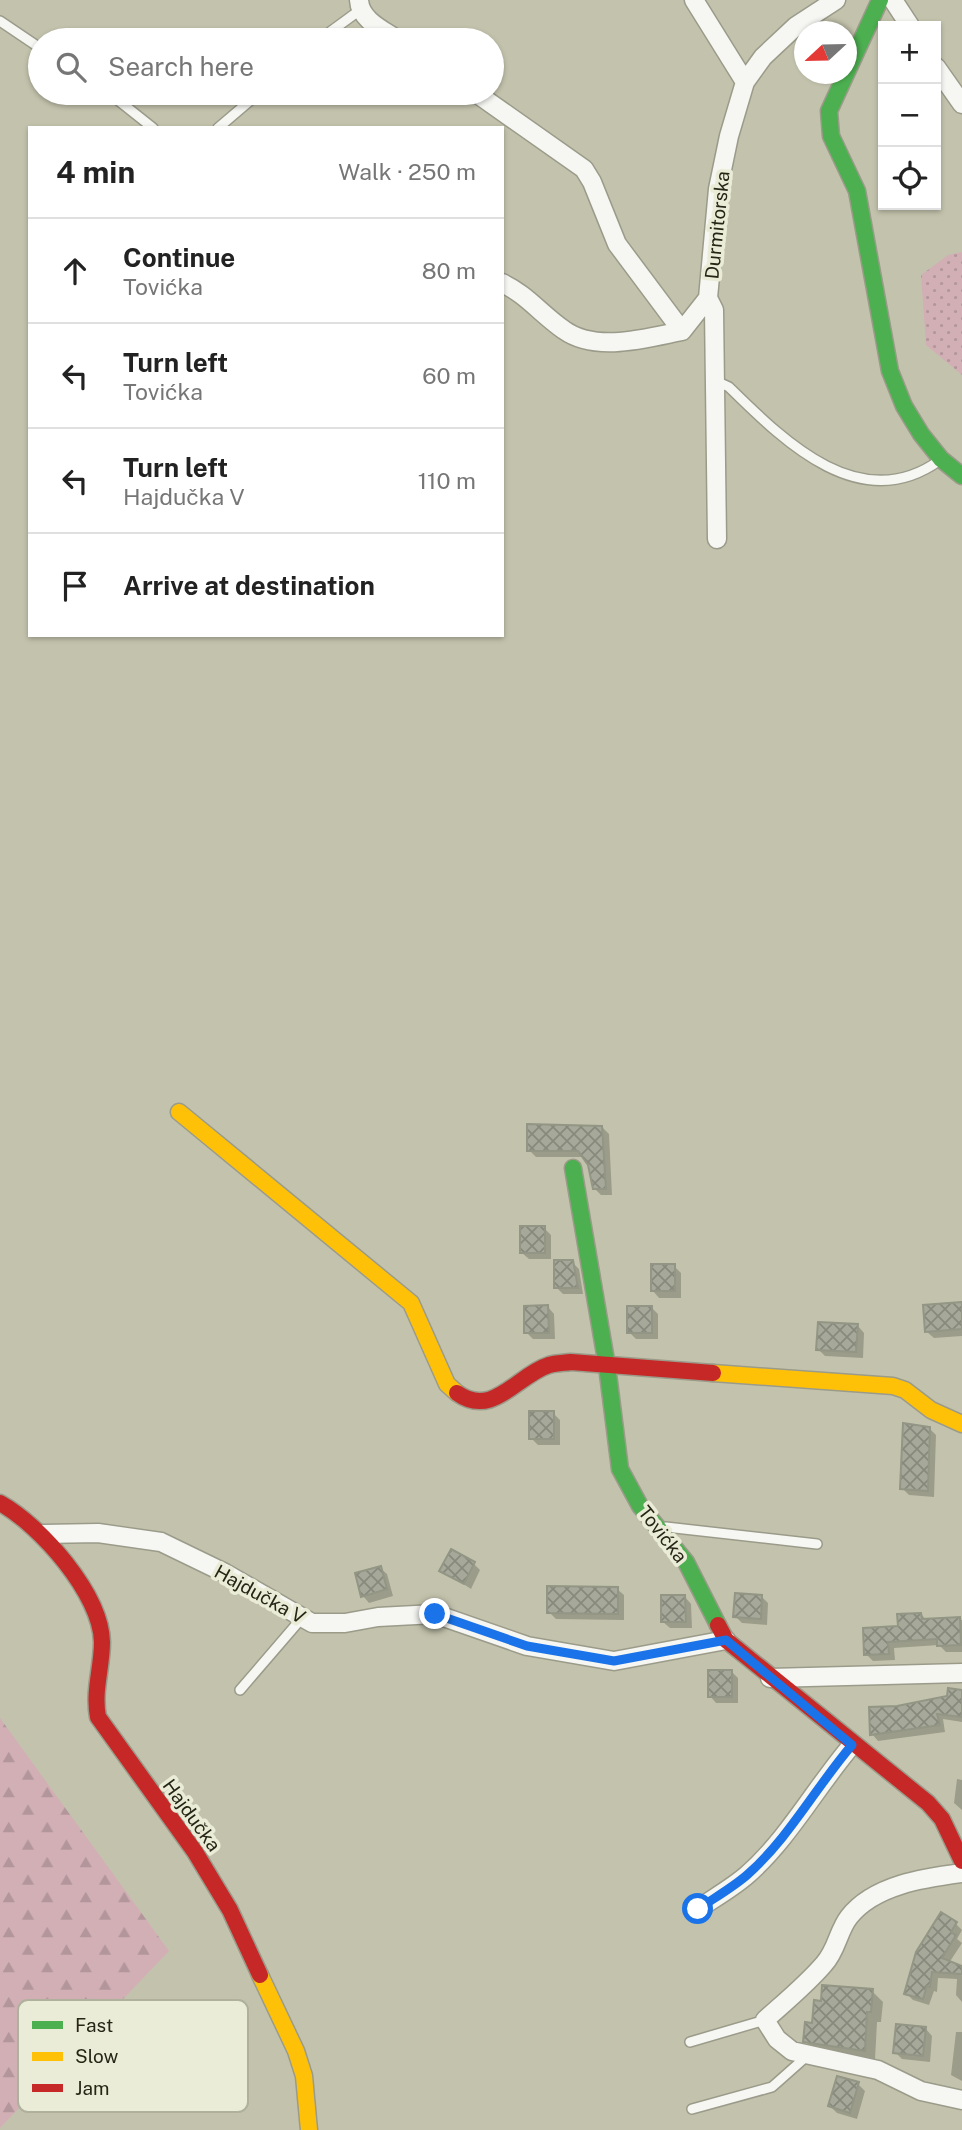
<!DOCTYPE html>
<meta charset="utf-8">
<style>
body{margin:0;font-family:"Public Sans",sans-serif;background:#f6f6f6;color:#222}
.controls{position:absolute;right:21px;top:21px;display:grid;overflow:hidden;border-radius:0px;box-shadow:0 2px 5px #0004}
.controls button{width:63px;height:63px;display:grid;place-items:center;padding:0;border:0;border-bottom:2px solid #e0e0e0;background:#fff;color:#222;font:35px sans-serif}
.compass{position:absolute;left:794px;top:21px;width:63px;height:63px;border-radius:50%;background:#fff;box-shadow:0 2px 5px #0004;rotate:248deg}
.stop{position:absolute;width:21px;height:21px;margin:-16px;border:5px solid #1a73e8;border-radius:50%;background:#fff}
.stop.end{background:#1a73e8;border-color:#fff;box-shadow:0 2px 7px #0008}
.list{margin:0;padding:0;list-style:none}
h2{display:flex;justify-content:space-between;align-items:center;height:91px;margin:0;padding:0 28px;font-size:30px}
h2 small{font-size:23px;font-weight:400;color:#767676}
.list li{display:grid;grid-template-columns:46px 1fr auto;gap:21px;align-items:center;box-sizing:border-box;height:105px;padding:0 28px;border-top:2px solid #e0e0e0}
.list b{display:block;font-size:26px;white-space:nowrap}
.list p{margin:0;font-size:23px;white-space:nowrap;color:#767676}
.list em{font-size:23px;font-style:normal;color:#767676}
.icon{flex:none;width:38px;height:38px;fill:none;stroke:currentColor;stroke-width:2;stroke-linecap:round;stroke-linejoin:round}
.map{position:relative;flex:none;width:962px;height:2130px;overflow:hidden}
.search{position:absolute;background:#fff;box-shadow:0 2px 5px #0004;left:28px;top:28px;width:476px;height:77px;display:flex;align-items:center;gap:18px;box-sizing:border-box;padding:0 24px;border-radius:38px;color:#767676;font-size:26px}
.panel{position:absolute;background:#fff;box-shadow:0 2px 5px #0004;left:28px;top:126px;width:476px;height:511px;border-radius:0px}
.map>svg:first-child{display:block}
.grass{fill:url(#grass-dots)}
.forest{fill:url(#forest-firs)}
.shadow{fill:#0003}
.building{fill:url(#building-cross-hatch);stroke:#939685;stroke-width:2}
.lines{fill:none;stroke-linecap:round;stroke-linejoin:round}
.lane-casing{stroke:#9b9b8a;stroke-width:12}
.street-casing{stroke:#9b9b8a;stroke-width:21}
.fast-casing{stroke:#9b9b8a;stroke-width:19}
.slow-casing{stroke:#9b9b8a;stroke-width:19}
.jam-casing{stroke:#9b9b8a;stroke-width:19}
.lane{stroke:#f6f6f3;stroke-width:9}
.street{stroke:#f6f6f3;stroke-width:18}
.fast{stroke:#4caf50;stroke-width:16}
.slow{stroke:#ffc107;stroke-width:16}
.jam{stroke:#c62828;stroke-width:16}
.route{stroke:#1a73e8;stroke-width:9}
.labels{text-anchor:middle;stroke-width:7;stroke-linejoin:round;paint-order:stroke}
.street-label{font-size:19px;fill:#252615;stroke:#ebecd7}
.key{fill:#ebecd7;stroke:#b0b19d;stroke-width:2}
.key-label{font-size:19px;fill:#252615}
</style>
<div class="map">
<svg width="962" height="2130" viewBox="0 0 962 2130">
<defs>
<pattern id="grass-dots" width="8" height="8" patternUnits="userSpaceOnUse" patternTransform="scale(1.75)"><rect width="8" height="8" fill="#d1afb5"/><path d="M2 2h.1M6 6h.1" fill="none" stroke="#b3969b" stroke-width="1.8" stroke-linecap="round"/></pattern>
<pattern id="forest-firs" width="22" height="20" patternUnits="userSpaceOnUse" patternTransform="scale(1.75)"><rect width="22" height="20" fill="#d1afb5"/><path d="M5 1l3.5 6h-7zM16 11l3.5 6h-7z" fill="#b3969b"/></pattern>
<pattern id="building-cross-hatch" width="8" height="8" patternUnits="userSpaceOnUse" patternTransform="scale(1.75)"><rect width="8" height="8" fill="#a6a999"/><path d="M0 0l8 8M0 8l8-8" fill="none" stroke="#87897c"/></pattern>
</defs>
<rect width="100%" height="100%" fill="#c3c3ad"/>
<path class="grass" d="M962 252V375L926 345 921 275 948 255Z"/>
<path class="forest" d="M0 1718 169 1951 0 2128Z"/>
<path class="shadow" d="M602 1127 609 1134 612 1195H601L594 1188 590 1164 585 1157H536L529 1150Z
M544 1228 551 1235V1259H529L522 1253Z
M572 1262 579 1269 583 1294H563L556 1287Z
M674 1266 681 1273V1298H659L653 1291Z
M962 1303V1336L934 1338 927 1332Z
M548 1307 554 1314 555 1339H533L526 1332Z
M651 1307 658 1314V1339H636L629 1332Z
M858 1326 864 1333 863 1358 825 1356 818 1349Z
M553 1413 560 1420V1445H538L531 1438Z
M929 1428 936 1435 934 1497 909 1495 902 1488Z
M474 1564 480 1570 471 1589 442 1570Z
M380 1568 387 1574 393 1596 369 1603 363 1596Z
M617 1589 624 1595V1620L556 1619 549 1612Z
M761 1596 768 1603 767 1625 742 1623 735 1616Z
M685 1597 691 1604 692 1628H670L663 1622Z
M921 1614 927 1621 962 1620V1652H946L939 1645 894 1648 895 1660 873 1661 866 1654Z
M731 1671 738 1678V1703H716L710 1696Z
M962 1691V1722L943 1719 945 1732 878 1741 872 1734Z
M957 1779 962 1780V1810L954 1803Z
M956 1924 962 1930 957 1939 962 1943 949 1963 962 1968V2002L956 1995 957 1979 938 1978 937 1992 934 1991 929 2005 913 2000 906 1993Z
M872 1991 883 2002 881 2022H877L875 2060 816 2052 805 2041 814 2025Z
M926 2029 932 2036 930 2062 902 2059 895 2052Z
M956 2032H962V2081L951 2075Z
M858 2084 865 2091 857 2119 837 2113 830 2106Z"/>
<path class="building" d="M527 1124 602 1126 606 1189H593L588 1165 578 1151H527Z
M520 1226H545V1253H520Z
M554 1260H573L578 1288H554Z
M651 1264H675V1291H651Z
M962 1302V1329L925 1332 923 1305Z
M548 1305 549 1333H524V1306Z
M627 1306H652V1333H627Z
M818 1322 858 1324 856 1352 816 1350Z
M529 1411H554V1439H529Z
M903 1423 930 1427 928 1491 900 1489Z
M451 1549 475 1562 464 1584 439 1571Z
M381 1566 387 1589 361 1597 355 1573Z
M547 1586 618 1587V1614L547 1613Z
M735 1593 762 1595 761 1619 733 1617Z
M661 1595H685L686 1622H661Z
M921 1613 922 1619 960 1617 961 1645 937 1646V1639L888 1642 889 1654 864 1655 863 1628 898 1626 897 1614Z
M708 1670H732V1697H708Z
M948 1688 962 1690V1717L937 1714 940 1725 870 1735 869 1707 897 1706 947 1696Z
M941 1912 957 1922 951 1932 956 1935 942 1958 962 1966V1974L932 1972 930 1987 927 1986 923 1999 904 1994 916 1952Z
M822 1985 873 1989 871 2012H867L865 2051 803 2042 805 2022 812 2023 814 2000 821 2001Z
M896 2024 926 2027 923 2056 893 2053Z
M837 2076 859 2082 850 2113 828 2106Z"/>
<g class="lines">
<g class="lane-casing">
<path id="lane" d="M0 21 40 48
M319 40 360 10
M109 93 153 128
M218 128 259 93
M716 381 729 387C783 440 860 518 940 460
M666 1527 817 1544
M240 1690 301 1619
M690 2042 765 2020
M692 2109 772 2087 807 2056"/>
</g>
<g class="street-casing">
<path id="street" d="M359 0C360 20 383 30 398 40
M694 0 745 82
M893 0 910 26
M936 67 962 104
M476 93 584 169 592 182 617 244 682 331
M502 283C526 294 542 315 564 330 596 353 647 338 682 331
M708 298 714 310 717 539
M682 331 708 298 718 189 729 136 745 82 763 57 796 26 836 0
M43 1534 98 1533 161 1542 225 1573 312 1623H345L378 1617 435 1614 527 1646 614 1661 726 1640
M770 1678 962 1673
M962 1873C924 1878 874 1885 849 1917 838 1931 837 1950 824 1964 807 1984 785 2002 765 2020L777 2039 792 2051 878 2070 921 2091 962 2100
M698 1909C714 1898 732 1888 747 1875 789 1838 816 1787 852 1745"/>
</g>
<g class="fast-casing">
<path id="fast" d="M880 0 829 111 831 136 857 191 890 371 904 406 921 434 941 459 962 476
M573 1168 607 1366 620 1469 640 1506 686 1562 718 1625"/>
</g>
<g class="slow-casing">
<path id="slow" d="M179 1112 411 1303 447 1384 457 1393
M713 1373 893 1386 905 1390 931 1410 962 1424
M260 1975 296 2051 304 2076 309 2130"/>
</g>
<g class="jam-casing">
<path id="jam" d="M457 1393C493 1419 517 1375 549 1365 556 1363 564 1363 571 1362L713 1373
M0 1503C40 1525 101 1594 102 1642 102 1668 93 1691 98 1717L195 1852 230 1910 260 1975
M718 1625 726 1640 928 1803 942 1819 962 1861"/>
</g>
<use href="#lane" class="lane"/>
<use href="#street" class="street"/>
<use href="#fast" class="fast"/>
<use href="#slow" class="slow"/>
<use href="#jam" class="jam"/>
</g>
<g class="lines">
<path class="route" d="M435 1614 527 1646 614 1661 726 1640 852 1745C816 1787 789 1838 747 1875 732 1888 714 1898 698 1909"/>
</g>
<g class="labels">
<g class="street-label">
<text transform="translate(717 225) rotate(-84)" y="7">Durmitorska</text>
<text transform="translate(663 1534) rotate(52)" y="7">Tovićka</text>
<text transform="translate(260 1594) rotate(29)" y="7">Hajdučka V</text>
<text transform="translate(192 1815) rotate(54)" y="7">Hajdučka</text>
</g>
</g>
<rect x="18" y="2000" width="230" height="112" rx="10" class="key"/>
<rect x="32" y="2021" width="31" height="8" fill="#4caf50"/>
<rect x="32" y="2052" width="31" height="9" fill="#ffc107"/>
<rect x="32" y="2084" width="31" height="8" fill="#c62828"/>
<g class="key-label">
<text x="75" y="2032">Fast</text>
<text x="75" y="2063">Slow</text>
<text x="75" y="2095">Jam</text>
</g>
</svg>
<div class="controls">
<button>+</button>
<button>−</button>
<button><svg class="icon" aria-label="locate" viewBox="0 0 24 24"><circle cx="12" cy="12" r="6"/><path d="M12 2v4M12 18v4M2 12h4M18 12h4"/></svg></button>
</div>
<svg class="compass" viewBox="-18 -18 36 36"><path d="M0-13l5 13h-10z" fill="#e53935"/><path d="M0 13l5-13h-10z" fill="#767676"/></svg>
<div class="stop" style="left:698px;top:1909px"></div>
<div class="stop end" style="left:435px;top:1614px"></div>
<div class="search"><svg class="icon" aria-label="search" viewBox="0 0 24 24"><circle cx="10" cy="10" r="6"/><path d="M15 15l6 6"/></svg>Search here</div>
<section class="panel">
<h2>4 min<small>Walk · 250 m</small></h2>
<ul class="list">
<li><svg class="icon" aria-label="ahead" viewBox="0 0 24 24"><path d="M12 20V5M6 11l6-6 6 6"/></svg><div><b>Continue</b><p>Tovićka</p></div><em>80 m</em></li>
<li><svg class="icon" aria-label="left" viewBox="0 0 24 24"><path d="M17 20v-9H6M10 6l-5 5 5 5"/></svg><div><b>Turn left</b><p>Tovićka</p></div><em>60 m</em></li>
<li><svg class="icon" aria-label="left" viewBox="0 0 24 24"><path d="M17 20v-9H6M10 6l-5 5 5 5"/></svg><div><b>Turn left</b><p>Hajdučka V</p></div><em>110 m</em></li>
<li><svg class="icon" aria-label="arrive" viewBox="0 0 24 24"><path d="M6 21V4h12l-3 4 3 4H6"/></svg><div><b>Arrive at destination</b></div></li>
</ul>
</section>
</div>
